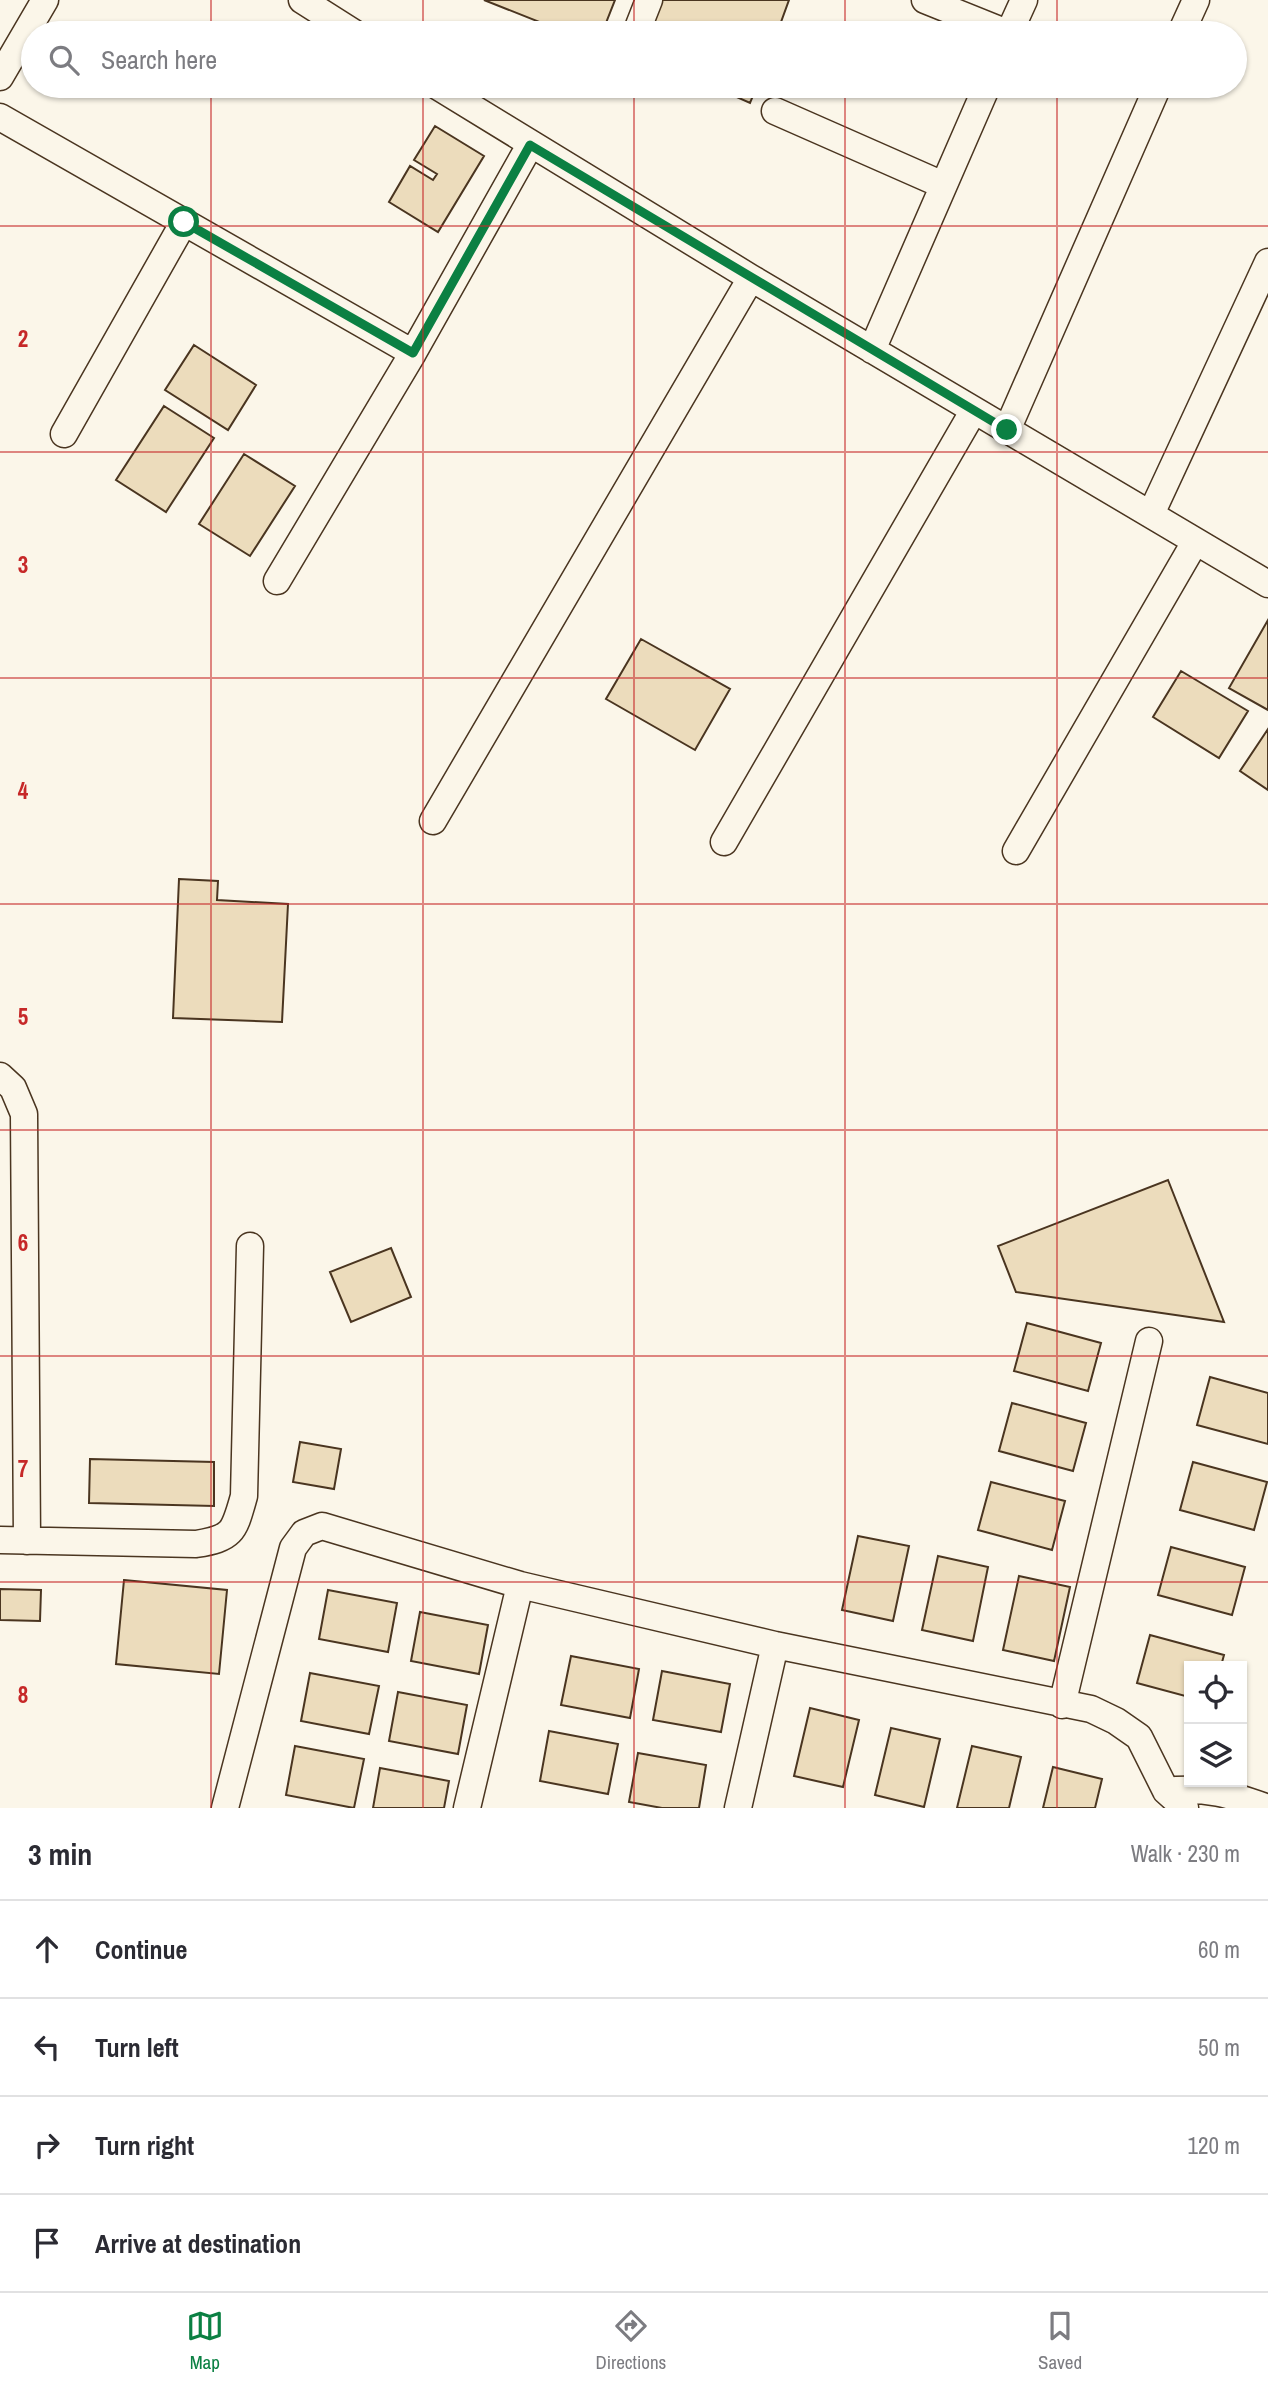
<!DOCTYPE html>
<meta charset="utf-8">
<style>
body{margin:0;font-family:"Archivo Narrow",sans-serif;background:#f2f2f3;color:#2b2b33}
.controls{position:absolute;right:21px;bottom:21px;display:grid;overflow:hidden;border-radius:0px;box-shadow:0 2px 5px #0004}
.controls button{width:63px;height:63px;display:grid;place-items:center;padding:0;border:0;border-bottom:2px solid #e1e1e2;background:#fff;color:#2b2b33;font:35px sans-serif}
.stop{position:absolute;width:21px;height:21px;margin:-16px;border:5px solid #0b8043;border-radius:50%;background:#fff}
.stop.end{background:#0b8043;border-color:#fff;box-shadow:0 2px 7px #0008}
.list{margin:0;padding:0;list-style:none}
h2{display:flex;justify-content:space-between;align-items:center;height:91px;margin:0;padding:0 28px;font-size:30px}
h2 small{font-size:23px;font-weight:400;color:#7c7c81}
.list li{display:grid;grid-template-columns:46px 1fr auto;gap:21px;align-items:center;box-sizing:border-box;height:98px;padding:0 28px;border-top:2px solid #e1e1e2}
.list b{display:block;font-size:26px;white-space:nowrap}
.list em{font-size:23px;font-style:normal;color:#7c7c81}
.icon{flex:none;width:38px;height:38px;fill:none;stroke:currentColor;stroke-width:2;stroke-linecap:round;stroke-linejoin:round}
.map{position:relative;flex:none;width:1268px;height:1808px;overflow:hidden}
.search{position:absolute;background:#fff;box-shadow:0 2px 5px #0004;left:21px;right:21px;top:21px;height:77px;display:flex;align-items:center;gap:18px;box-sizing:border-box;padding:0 24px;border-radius:38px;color:#7c7c81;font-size:26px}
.sheet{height:483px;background:#fff}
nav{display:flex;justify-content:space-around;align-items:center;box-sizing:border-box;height:98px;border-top:2px solid #e1e1e2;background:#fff;font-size:19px;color:#7c7c81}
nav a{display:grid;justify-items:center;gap:4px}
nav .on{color:#0b8043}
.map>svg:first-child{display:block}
.building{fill:#ecdcbc;stroke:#4a3520;stroke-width:2}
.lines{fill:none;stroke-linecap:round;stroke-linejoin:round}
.street-casing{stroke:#4a3520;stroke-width:29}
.street{stroke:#fbf6e9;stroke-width:26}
.route{stroke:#0b8043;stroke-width:9}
.grid{fill:none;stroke:#c62828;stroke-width:2;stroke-opacity:0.55}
.grid-label{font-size:23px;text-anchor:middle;font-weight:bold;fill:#c62828;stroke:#fbf6e9;stroke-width:5;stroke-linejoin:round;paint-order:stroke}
</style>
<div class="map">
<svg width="1268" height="1808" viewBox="0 0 1268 1808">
<rect width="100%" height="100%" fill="#fbf6e9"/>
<path class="building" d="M484 0H615L602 33H567Z
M658 0H789L777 33H645Z
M712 86H757L750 103Z
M435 126 484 156 438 232 389 202 410 166 433 180 437 174 414 160Z
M194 345 256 385 228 430 165 390Z
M164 406 214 438 166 512 116 480Z
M244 454 295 486 250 556 199 524Z
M1268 620V710L1229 688Z
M641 639 730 689 695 750 606 699Z
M1181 671 1248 711 1219 758 1153 717Z
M1268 729V790L1240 771Z
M179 879 218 881 217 900 288 904 282 1022 173 1018Z
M1168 1180 1224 1322 1016 1292 998 1246Z
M391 1248 411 1297 351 1322 330 1272Z
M1027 1323 1101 1343 1088 1391 1014 1371Z
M1210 1377 1268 1393V1444L1197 1425Z
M1012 1403 1086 1423 1073 1471 999 1451Z
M300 1442 341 1449 334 1489 293 1482Z
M90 1459 214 1462V1506L89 1503Z
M1193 1462 1267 1482 1254 1530 1180 1510Z
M991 1482 1065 1501 1052 1550 978 1530Z
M858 1536 909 1546 893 1621 842 1610Z
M1171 1547 1245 1567 1232 1615 1158 1595Z
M938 1556 988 1567 973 1641 922 1630Z
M1019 1576 1070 1587 1054 1661 1003 1650Z
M124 1580 227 1590 219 1674 116 1664Z
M0 1589 41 1590 40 1621 0 1620Z
M328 1590 397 1603 388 1652 319 1639Z
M420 1612 488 1625 479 1674 411 1661Z
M1150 1635 1224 1655 1221 1666H1189V1697L1137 1683Z
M571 1656 639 1669 630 1718 561 1705Z
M662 1671 730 1684 721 1732 653 1720Z
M310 1673 379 1686 369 1734 301 1721Z
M398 1692 467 1705 458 1754 389 1741Z
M810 1708 859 1720 843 1787 794 1776Z
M891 1728 940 1739 924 1807 875 1795Z
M549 1731 618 1744 608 1794 540 1781Z
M295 1746 364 1759 354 1808 286 1795Z
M972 1746 1021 1757 1009 1808H957Z
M638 1753 706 1765 699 1808H662L629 1802Z
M1053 1767 1102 1779 1095 1808H1043Z
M380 1768 449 1781 444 1808H373Z"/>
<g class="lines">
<g class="street-casing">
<path id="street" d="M302 0 354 33
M925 0 1007 33
M636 33 649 0
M1009 33 1024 0
M1181 33 1196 0
M0 77 45 0
M437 86 751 278 1268 584
M775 111 943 185
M0 117 413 353
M872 350 987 86
M1007 430 1158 86
M64 434 184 222
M1151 514 1268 262
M277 581 413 353 530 145
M433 821 751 278
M724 842 974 410
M1016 851 1195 542
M0 1076 13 1088 24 1114 27 1541
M0 1540 196 1544C234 1538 234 1531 244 1496L250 1246
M1062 1705 1149 1341
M1166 1791C1205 1786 1232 1795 1268 1808
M225 1808 293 1548 304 1533 322 1526 520 1585 775 1645 1091 1709 1116 1721 1139 1737 1166 1791 1185 1808
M467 1808 520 1585
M738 1808 775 1645"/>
</g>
<use href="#street" class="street"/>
</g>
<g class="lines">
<path class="route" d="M184 222 413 353 530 145 1007 430"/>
</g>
<path class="grid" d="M211 0V33M423 0V33M634 0V33M845 0V33M1057 0V33M211 86V1808M423 86V1808M634 86V1808M845 86V1808M1057 86V1808M0 226H1268M0 452H1268M0 678H1268M0 904H1268M0 1130H1268M0 1356H1268M0 1582H1268"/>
<g class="grid-label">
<text x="23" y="347">2</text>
<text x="23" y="573">3</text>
<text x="23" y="799">4</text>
<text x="23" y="1025">5</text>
<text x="23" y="1251">6</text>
<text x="23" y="1477">7</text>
<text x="23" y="1703">8</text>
</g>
</svg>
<div class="controls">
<button><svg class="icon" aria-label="locate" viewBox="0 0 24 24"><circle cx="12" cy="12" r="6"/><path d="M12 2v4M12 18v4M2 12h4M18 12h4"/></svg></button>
<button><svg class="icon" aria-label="layers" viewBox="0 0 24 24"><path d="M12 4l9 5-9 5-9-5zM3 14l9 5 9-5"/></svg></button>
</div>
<div class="stop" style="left:184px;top:222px"></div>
<div class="stop end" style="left:1007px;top:430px"></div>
<div class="search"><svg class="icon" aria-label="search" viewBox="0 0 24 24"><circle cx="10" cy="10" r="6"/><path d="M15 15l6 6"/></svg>Search here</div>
</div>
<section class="sheet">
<h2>3 min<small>Walk · 230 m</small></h2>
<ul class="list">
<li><svg class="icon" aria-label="ahead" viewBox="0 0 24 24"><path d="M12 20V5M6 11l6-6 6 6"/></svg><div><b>Continue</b></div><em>60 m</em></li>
<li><svg class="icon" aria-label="left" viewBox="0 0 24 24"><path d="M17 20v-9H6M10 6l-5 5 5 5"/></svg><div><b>Turn left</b></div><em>50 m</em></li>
<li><svg class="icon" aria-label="right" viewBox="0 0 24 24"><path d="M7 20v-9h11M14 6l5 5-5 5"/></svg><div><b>Turn right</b></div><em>120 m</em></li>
<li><svg class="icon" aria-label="arrive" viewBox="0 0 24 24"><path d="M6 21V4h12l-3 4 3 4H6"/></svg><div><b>Arrive at destination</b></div></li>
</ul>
</section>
<nav>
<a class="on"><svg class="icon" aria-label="map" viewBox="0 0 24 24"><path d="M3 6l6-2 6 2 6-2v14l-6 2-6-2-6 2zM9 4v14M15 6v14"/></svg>Map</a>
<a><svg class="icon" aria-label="directions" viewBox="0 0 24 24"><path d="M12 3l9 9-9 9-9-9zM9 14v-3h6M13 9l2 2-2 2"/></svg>Directions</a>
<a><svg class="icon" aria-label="saved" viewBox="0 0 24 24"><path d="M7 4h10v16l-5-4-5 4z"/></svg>Saved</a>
</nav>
